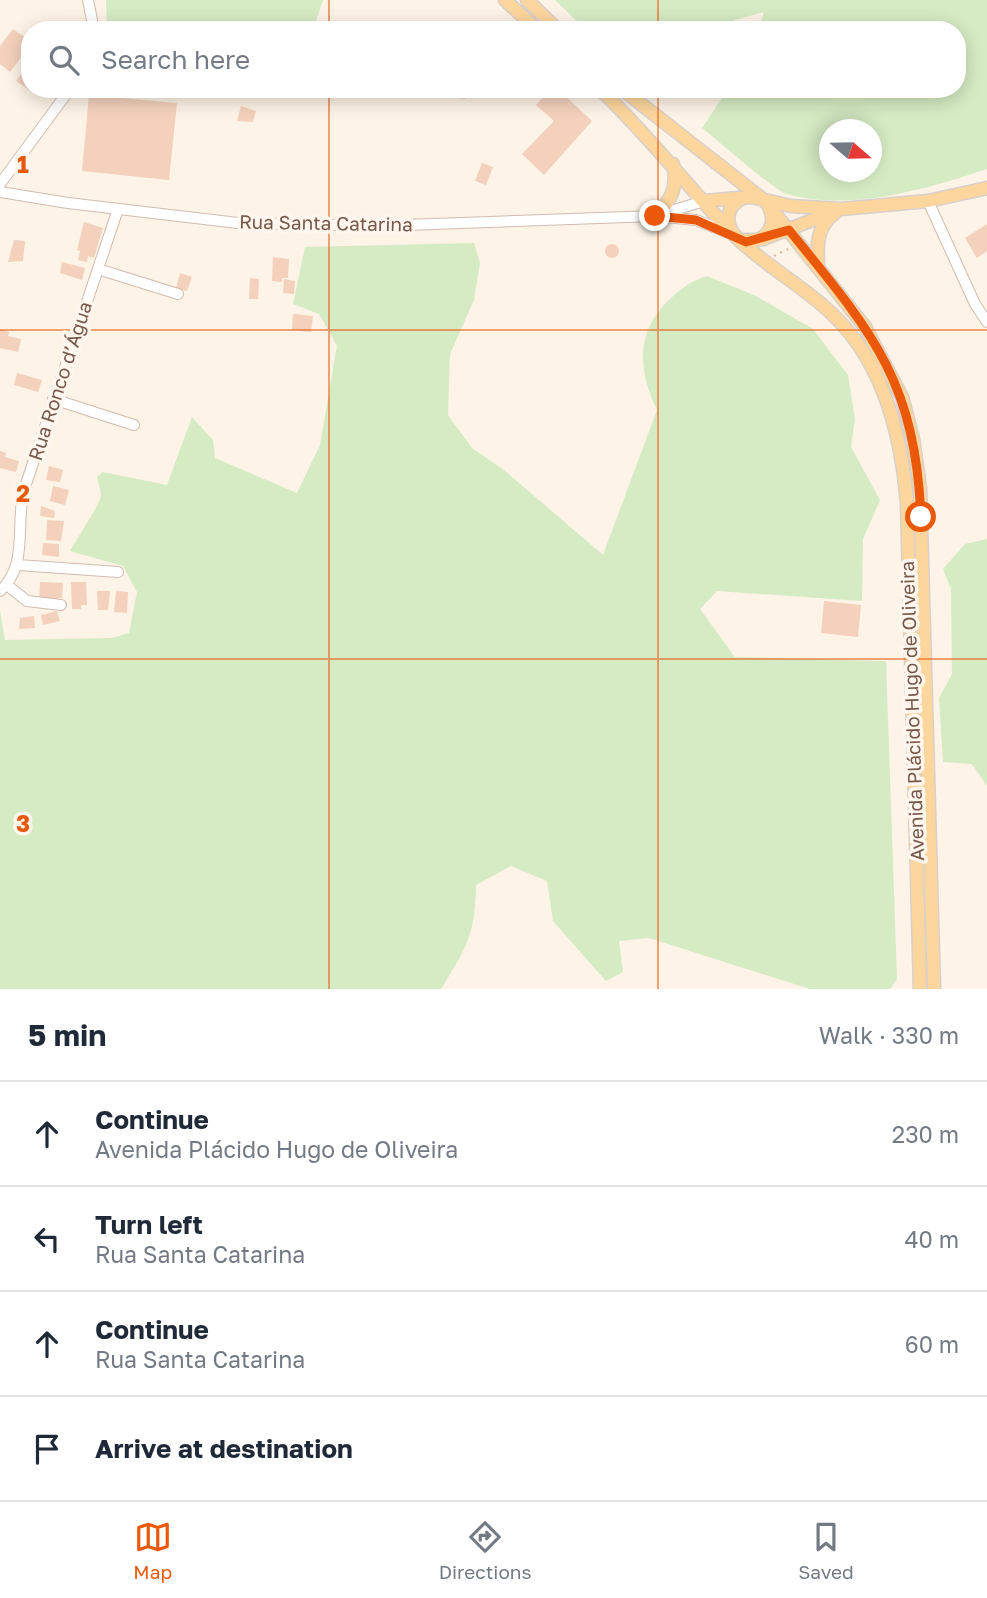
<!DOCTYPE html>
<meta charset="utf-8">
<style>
body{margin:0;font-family:"Golos Text",sans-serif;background:#f6f6f7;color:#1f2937}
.compass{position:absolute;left:819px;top:119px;width:63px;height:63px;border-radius:50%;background:#fff;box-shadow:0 4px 18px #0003;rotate:110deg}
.stop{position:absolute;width:21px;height:21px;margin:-16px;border:5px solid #ea580c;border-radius:50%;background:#fff}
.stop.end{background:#ea580c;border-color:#fff;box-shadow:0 2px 7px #0008}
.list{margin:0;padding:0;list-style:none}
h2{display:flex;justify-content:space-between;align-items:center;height:91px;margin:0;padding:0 28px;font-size:30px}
h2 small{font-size:23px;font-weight:400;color:#747a83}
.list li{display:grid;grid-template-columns:46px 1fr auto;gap:21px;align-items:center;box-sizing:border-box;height:105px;padding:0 28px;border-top:2px solid #e0e1e3}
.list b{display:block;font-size:26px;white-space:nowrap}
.list p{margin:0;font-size:23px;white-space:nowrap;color:#747a83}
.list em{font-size:23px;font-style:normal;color:#747a83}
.icon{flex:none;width:38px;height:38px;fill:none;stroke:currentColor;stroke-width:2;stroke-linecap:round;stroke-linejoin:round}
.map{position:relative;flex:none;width:987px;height:989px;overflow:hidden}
.search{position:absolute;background:#fff;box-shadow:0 4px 18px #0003;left:21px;right:21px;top:21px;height:77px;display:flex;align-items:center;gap:18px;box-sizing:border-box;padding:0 24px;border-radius:28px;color:#747a83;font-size:26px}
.sheet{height:511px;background:#fff}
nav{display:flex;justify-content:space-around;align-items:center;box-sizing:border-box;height:98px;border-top:2px solid #e0e1e3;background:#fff;font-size:19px;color:#747a83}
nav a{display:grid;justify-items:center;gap:4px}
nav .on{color:#ea580c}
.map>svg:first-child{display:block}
.green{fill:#d5ebc3;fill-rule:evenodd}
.building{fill:#f3d1bc}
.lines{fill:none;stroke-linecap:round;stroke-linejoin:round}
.minor-casing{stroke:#d1bcae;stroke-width:12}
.major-casing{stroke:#d9d0cc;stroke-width:15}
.path{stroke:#d8b49f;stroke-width:2;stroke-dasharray:2 5;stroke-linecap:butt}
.minor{stroke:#fff;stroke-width:10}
.major{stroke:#fdd69d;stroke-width:12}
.route{stroke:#ea580c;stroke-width:9}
.grid{fill:none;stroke:#e8590c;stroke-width:2;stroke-opacity:0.55}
.labels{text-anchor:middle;stroke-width:7;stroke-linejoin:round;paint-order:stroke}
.street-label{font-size:19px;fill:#77584a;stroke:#fff7ed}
.grid-label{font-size:23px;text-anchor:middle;font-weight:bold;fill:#e8590c;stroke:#fff7ed;stroke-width:7;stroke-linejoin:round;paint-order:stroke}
</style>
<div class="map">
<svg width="987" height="989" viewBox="0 0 987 989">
<rect width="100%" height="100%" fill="#fdf3e6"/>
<path class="green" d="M106 0H323L313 30H107Z
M555 0H987V169C926 189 851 212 787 194 774 191 717 139 702 128L728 89H957V30H758L764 12 699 30H586ZM830 130H872V172H830Z
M474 243 480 263 474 300 450 354 448 415 472 448 505 471 603 555 657 410C638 371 635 331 670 299 682 288 691 281 707 276L756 296 813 329 848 375 855 419 851 447 880 500 863 539 862 601 717 591 700 609 735 657 886 661 897 979 890 989H810L649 938 619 941 623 972 606 981 553 921 547 881 511 866 476 885C475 935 467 947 441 989H0V610L5 640 112 638 129 633 137 592 123 566 70 551C77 538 100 505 101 495 101 490 98 483 97 477L102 472 167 485 192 417 213 440 215 458 297 493 320 445 337 346 319 314 293 304 305 247Z
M987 539V786L972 764 943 762 939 698 952 674 951 589 943 569 965 544Z"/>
<path class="building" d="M13 29 30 41V46L10 72 0 64V46Z
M23 71 30 77V89H39L36 93 32 92 16 81Z
M440 89H467L465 99 448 96V93Z
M551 89H558L592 121 544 175 522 154 554 121 536 105Z
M667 89H682L683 97 668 98Z
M89 95 177 103 169 180 82 171Z
M241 106 256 111 253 122 237 121Z
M482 163 493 167 486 185 475 181Z
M84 222 103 228 94 258 88 256 87 262 78 260 80 251 77 250Z
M987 224V251L977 258 965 238Z
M14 240 25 241 23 261 8 262Z
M605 251a7 7 0 1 1 14 0a7 7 0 1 1-14 0Z
M273 257 289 259 288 278H282V282L272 281Z
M62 262 85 268 82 280 60 273Z
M180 273 192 277 187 291 176 288Z
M250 278 259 279 258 299H249Z
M284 279 295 281 294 294 283 293Z
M293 314 313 316 311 332 292 330Z
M0 329 9 332 8 336 21 339 18 352 0 348Z
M17 373 42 380 38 392 14 385Z
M0 451 6 453 5 457 19 461 16 472 0 468Z
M49 466 63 470 60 482 46 480Z
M53 486 69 490 65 505 50 501Z
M41 506 55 511 54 518 40 516Z
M47 520 64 521 61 541 46 540Z
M43 543 59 544V557L42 555Z
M40 582 63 583 62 598 39 600Z
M71 582H86L87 605H81V609H72Z
M97 591H110L108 610H98Z
M116 591 128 592 127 613 114 612Z
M824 601 861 605 858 637 821 633Z
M57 611 60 621 43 625 41 615Z
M34 616 35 628 19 629 20 618Z"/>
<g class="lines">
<g class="minor-casing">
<path id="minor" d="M88 0 94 30
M0 184 70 89
M0 192 68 203 238 223 377 226 655 216 696 220 731 234
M928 201 975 304 987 322
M661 214 704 201
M98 269 178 294
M53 399 134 425
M18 565 118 572
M7 585 27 601 61 605
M0 591C29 565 15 525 24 490L118 209"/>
</g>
<g class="major-casing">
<path id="major" d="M505 0 537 30
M527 0 558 30
M600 89C648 135 688 187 733 234 759 261 793 280 821 304 881 353 901 430 907 504L920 989
M622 89 765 201 865 327 902 397 913 439 920 488 934 989
M743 198C724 206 724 228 740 240H758C771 233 776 221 769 207
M704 201 751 197 791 206 841 209 928 201 987 188
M655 216C672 200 678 187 673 164
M763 239 834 212
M818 266C817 245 816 227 835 213"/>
</g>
<path class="path" d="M774 256 788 249"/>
<use href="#minor" class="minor"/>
<use href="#major" class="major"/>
</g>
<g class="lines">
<path class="route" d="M655 216 696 220 746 242 789 230C872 332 915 380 921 517"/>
</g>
<path class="grid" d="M329 0V30M658 0V30M329 89V989M658 89V989M0 330H987M0 659H987"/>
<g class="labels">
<g class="street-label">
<text transform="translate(326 223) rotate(1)" y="7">Rua Santa Catarina</text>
<text transform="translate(60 381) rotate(-72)" y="7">Rua Ronco d’Água</text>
<text transform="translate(912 711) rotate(-92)" y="7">Avenida Plácido Hugo de Oliveira</text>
</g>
</g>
<g class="grid-label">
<text x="23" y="173">1</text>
<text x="23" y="502">2</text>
<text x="23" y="832">3</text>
</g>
</svg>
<svg class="compass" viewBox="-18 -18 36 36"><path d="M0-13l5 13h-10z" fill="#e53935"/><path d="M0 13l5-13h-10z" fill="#747a83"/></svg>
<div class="stop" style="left:921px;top:517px"></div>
<div class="stop end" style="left:655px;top:216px"></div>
<div class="search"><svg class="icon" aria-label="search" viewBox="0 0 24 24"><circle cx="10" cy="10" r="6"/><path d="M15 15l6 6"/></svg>Search here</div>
</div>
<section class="sheet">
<h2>5 min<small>Walk · 330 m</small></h2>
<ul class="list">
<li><svg class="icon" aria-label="ahead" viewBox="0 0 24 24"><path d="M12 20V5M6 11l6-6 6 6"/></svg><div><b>Continue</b><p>Avenida Plácido Hugo de Oliveira</p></div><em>230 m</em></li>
<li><svg class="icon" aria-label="left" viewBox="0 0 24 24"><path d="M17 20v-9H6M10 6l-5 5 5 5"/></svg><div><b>Turn left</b><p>Rua Santa Catarina</p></div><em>40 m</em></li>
<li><svg class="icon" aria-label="ahead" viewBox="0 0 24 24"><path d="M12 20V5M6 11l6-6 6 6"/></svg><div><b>Continue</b><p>Rua Santa Catarina</p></div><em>60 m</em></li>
<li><svg class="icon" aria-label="arrive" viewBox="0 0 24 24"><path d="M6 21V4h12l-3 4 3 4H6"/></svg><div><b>Arrive at destination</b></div></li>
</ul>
</section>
<nav>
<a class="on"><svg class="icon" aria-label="map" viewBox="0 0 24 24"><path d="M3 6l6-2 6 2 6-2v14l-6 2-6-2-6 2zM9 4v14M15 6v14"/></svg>Map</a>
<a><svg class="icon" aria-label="directions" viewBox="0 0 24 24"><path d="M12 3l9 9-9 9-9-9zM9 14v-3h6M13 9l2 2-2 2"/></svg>Directions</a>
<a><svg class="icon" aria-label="saved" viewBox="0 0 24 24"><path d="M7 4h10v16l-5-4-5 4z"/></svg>Saved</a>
</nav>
